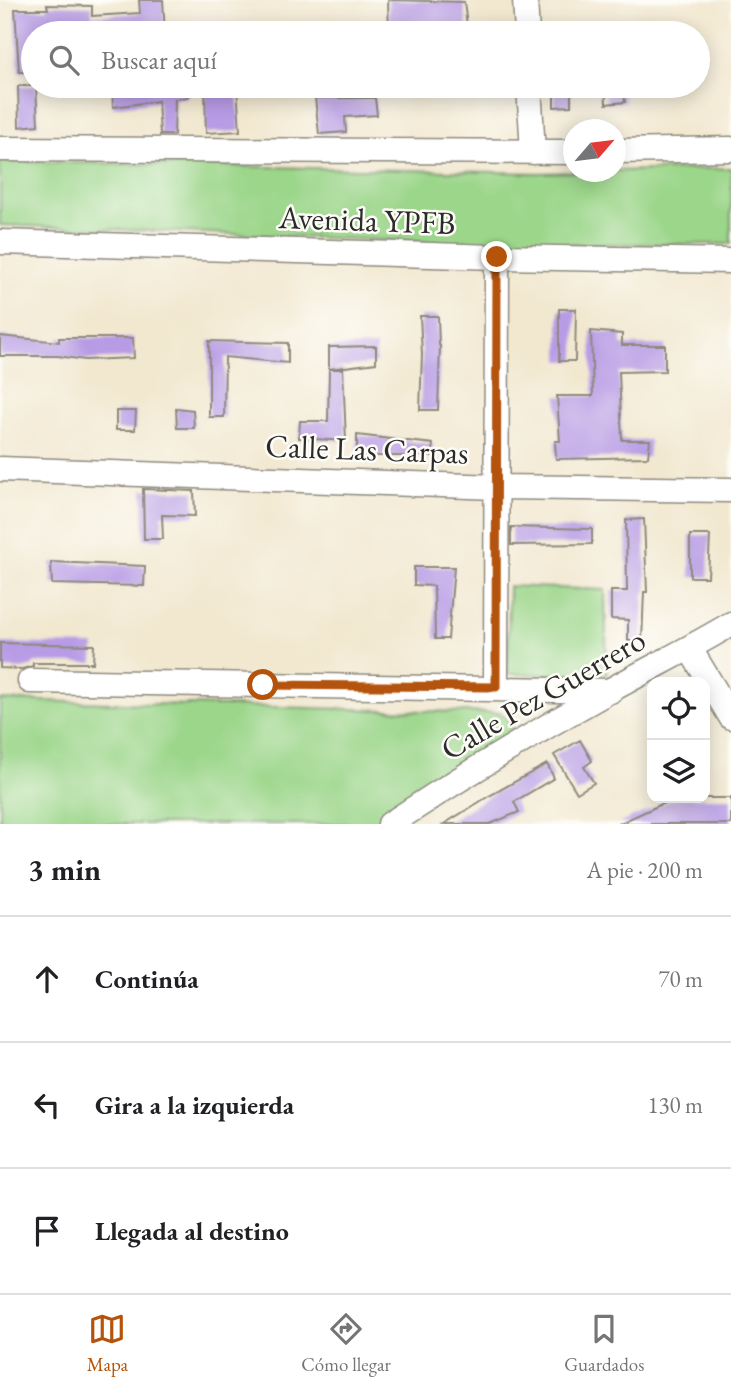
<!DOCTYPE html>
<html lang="es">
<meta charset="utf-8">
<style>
body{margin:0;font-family:"EB Garamond",serif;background:#f6f6f6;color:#202124}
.controls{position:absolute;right:21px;bottom:21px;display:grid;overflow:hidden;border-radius:14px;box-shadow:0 4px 18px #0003}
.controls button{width:63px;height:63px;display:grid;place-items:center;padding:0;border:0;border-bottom:2px solid #e0e0e0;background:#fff;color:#202124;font:35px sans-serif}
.compass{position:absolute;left:563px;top:119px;width:63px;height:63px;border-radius:50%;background:#fff;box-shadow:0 4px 18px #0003;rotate:62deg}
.stop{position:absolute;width:21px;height:21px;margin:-16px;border:5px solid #b45309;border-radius:50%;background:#fff}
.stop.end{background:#b45309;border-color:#fff;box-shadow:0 2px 7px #0008}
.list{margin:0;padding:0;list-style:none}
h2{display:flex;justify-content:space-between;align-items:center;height:91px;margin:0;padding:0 28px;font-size:30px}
h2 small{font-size:23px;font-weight:400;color:#757577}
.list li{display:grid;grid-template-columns:46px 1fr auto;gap:21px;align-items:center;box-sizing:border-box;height:126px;padding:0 28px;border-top:2px solid #e0e0e0}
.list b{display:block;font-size:26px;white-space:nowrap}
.list em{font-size:23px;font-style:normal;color:#757577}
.icon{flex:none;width:38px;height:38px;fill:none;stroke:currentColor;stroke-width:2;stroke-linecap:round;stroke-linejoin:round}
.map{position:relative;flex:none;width:731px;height:824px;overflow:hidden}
.search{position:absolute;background:#fff;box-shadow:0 4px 18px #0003;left:21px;right:21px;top:21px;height:77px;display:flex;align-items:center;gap:18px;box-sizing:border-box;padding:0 24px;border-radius:38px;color:#757577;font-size:26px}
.sheet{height:469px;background:#fff}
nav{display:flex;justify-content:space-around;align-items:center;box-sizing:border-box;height:98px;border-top:2px solid #e0e0e0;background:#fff;font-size:19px;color:#757577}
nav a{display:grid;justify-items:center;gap:4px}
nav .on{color:#b45309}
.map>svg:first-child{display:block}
.green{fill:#9bd68a;stroke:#63805a;stroke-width:2}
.building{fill:#b89be5}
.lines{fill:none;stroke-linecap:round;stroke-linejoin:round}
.minor-casing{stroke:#8e8a7e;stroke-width:27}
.minor{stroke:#fff;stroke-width:24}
.route{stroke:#b45309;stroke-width:9}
.labels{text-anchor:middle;stroke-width:5;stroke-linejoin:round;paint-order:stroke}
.street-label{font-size:32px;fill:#2b2b2b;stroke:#fdfcf7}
</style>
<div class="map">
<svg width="731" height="824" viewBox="0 0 731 824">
<rect width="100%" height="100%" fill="#fdfcf7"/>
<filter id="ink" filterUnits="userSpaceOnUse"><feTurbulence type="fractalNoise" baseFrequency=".0143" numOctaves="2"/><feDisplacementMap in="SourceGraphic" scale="14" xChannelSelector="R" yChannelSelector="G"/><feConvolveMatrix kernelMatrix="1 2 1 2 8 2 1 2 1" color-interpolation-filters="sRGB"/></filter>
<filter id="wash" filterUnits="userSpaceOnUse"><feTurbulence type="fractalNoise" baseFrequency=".00686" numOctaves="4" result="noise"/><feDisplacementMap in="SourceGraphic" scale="28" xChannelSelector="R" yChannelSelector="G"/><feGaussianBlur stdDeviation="1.57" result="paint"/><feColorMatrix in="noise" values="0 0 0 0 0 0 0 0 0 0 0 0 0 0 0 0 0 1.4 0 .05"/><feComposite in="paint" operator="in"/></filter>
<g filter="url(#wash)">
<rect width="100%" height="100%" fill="#f2e8d0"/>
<path class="green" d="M0 161 537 173 731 168V244H483L0 225Z
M509 586 605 590 607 675 508 674Z
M0 700 500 713 509 721 513 731 504 742 375 824H0Z"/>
<g id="blocks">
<path class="building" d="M139 0H163L165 33H33V72H19L15 9H48L47 5 92 6V16L140 13Z
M388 0 464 2 468 33H389Z
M18 86H36L38 125 19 127Z
M112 86H187L188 97 175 99 174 135H160L158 101 113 107Z
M205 86H237L240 131 206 133Z
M605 86H623L625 102 606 104Z
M554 89 571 90V106L554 107Z
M315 98H375L377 115 345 117 346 132 319 134Z
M559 309H576L575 361H559Z
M420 316H438L439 345 440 346 438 410H420L422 354Z
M591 331 622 334V345H665V371L619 372 622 440H650L648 457 556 459 555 441H560L557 396H593Z
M0 336 59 342V338H133L134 358 85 360 58 356H0Z
M209 341 288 343V363L225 357 224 417H209Z
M376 346V363L329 369V347Z
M329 369H343L346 441 299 438 300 421H328Z
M176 408 193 410 194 428H177Z
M116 411H136L135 430H116Z
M357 435 433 444 432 456H357Z
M143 489 194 491 195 516 162 515 163 539H144Z
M644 519 647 592H644L642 641H628V620L611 619V591H627L626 520Z
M511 527 592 529V544L511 545Z
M690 535H710L708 577H690Z
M51 562 145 566 144 586 52 584Z
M414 567H454L448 639H435L434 586 414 585Z
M0 643 94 645 93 663H33V666L22 669 0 668Z
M580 740 592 761 584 767 594 783 577 793 554 755Z
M547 764 554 778 514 802 519 812 490 824H444L489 796Z
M675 798H731V824H618Z"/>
</g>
</g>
<g filter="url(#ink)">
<use href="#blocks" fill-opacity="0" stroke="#8e8a7e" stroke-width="2"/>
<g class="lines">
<g class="minor-casing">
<path id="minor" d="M525 0 527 33
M529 86 533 152
M0 149 574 152
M616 151 731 149
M0 242 497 257 731 261
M0 469 497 487 731 490
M690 649 731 717
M30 681 610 691
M496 687 497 257
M390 824C461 777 535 732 609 691 650 668 691 648 731 624"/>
</g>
<use href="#minor" class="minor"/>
</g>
</g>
<g class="lines" filter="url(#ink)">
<path class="route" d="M263 685 496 687 497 257"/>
</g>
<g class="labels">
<g class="street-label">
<text transform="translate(367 220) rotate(2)" y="11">Avenida YPFB</text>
<text transform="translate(367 449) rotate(2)" y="11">Calle Las Carpas</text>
<text transform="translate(543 694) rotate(-30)" y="11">Calle Pez Guerrero</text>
</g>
</g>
</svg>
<div class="controls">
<button><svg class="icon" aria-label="locate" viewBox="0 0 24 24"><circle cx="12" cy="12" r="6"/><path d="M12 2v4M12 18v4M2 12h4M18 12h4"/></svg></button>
<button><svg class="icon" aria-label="layers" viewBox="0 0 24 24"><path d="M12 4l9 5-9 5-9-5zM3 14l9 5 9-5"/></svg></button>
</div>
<svg class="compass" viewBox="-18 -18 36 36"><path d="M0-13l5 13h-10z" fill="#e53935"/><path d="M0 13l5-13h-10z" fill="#757577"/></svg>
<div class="stop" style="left:263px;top:685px"></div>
<div class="stop end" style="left:497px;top:257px"></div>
<div class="search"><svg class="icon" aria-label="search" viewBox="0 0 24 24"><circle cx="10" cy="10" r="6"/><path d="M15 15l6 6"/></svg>Buscar aquí</div>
</div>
<section class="sheet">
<h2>3 min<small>A pie · 200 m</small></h2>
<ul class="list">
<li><svg class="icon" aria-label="ahead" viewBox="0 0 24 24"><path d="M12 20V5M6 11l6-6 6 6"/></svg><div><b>Continúa</b></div><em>70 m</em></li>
<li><svg class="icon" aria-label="left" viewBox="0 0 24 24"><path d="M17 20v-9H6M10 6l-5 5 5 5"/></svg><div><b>Gira a la izquierda</b></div><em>130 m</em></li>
<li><svg class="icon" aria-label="arrive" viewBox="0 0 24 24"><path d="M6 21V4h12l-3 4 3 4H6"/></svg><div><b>Llegada al destino</b></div></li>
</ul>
</section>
<nav>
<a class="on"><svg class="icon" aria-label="map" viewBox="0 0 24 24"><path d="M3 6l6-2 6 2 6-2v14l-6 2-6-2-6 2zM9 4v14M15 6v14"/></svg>Mapa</a>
<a><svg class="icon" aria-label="directions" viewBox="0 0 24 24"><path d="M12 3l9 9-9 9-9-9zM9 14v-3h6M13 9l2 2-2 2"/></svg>Cómo llegar</a>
<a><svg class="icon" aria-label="saved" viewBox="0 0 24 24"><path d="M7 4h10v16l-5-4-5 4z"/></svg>Guardados</a>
</nav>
